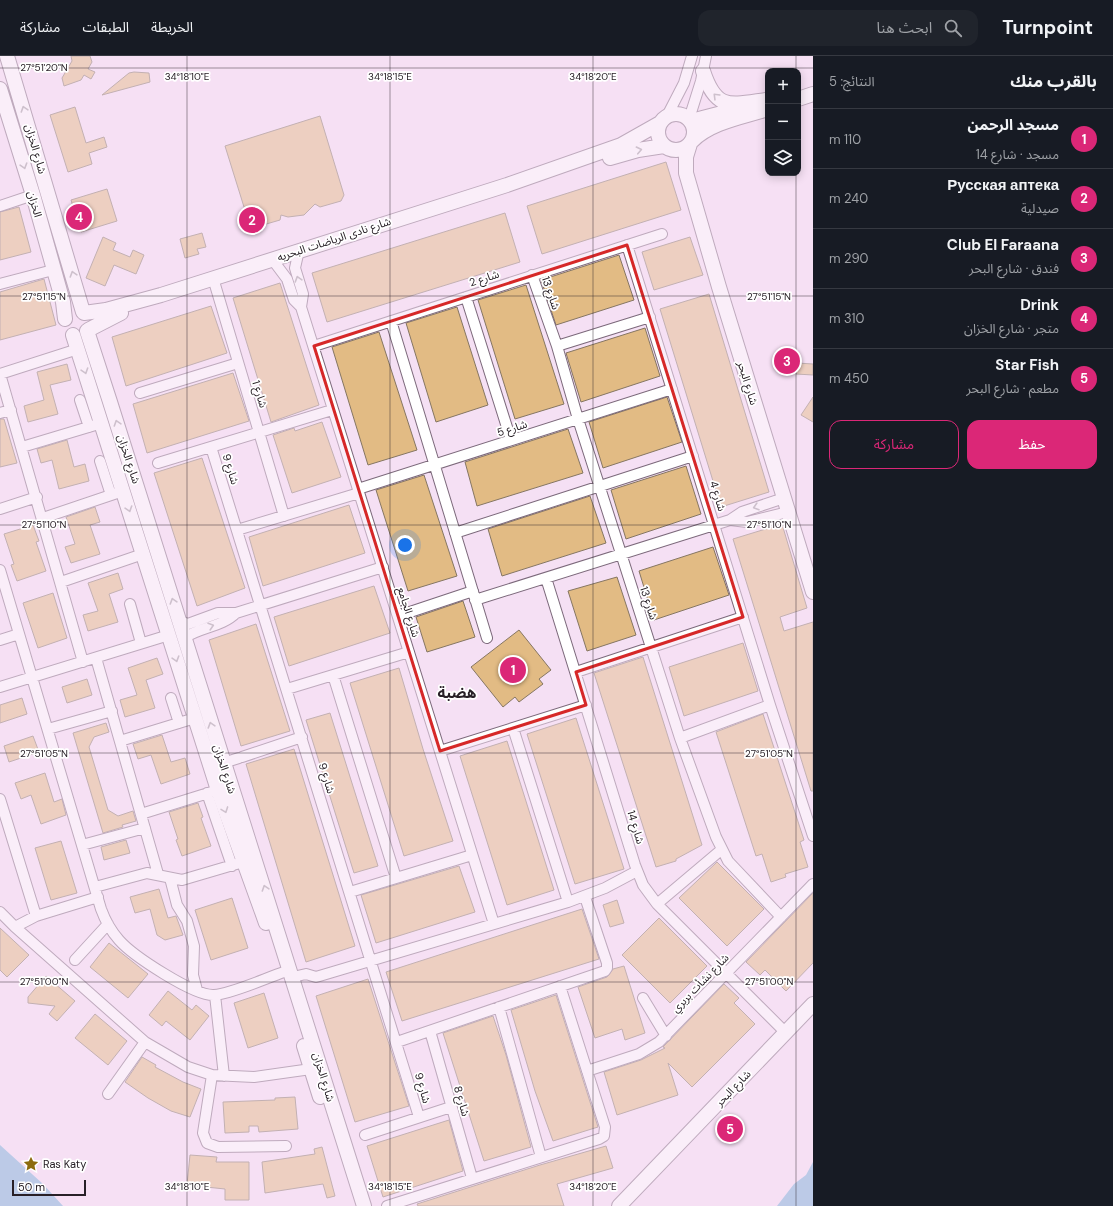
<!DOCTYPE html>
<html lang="ar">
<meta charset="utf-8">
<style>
body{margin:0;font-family:"DM Sans","Noto Sans Arabic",sans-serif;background:#20242c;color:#f1f3f6;direction:rtl}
.controls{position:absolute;right:12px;top:12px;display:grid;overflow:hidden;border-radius:8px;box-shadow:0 2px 10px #0003}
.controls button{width:36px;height:36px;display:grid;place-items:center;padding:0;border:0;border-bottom:1px solid #363941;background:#171b24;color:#f1f3f6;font:20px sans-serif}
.scale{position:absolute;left:12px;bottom:10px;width:74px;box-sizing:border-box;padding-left:4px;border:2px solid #282027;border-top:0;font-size:11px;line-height:14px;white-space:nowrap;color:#282027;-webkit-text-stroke:3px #fff;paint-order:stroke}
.you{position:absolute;left:405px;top:489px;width:14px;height:14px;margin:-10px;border:3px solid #fff;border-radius:50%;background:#1a73e8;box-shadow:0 0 0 6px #1a73e833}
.badge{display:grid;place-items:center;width:26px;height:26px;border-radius:50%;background:#db2777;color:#fff;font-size:13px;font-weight:700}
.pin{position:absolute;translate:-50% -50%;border:2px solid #fff;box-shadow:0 1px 4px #0006}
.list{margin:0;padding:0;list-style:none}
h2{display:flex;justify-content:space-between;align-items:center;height:52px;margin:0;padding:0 16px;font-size:17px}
h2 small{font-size:13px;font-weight:400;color:#9ea1a6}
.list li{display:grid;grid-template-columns:26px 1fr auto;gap:12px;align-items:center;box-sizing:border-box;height:60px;padding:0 16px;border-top:1px solid #363941}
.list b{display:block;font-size:15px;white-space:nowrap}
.list p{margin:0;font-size:13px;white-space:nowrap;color:#9ea1a6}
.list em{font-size:13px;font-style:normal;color:#9ea1a6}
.actions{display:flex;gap:8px;padding:12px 16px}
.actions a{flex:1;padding:9px 0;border:1px solid #db2777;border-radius:12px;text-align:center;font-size:14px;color:#db2777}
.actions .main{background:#db2777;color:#fff}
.icon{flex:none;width:22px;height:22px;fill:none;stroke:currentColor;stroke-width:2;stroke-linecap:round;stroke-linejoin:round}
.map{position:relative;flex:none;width:813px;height:1150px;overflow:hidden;direction:ltr}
header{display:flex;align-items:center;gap:24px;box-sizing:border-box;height:56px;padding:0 20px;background:#171b24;border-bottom:1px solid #363941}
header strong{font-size:19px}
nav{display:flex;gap:22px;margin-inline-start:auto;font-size:14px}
.search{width:280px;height:36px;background:#20242c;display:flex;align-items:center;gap:10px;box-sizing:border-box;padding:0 14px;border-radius:12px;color:#9ea1a6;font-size:15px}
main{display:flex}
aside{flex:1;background:#171b24}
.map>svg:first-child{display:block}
.water{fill:#75b0d8}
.building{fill:#e2bb84;stroke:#857662}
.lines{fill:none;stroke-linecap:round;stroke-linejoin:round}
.street-casing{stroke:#7c697b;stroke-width:12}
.secondary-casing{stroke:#7c697b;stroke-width:16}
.street{stroke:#fff;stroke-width:10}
.secondary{stroke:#fff;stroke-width:14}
.oneway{stroke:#9e9b9e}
.marked{fill:none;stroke:#d62828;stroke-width:3;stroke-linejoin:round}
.ticks{fill:none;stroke:#282027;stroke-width:1;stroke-opacity:0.45}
.labels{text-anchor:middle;stroke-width:3.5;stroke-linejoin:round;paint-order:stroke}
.street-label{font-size:11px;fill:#282027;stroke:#fff}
.poi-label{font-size:11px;fill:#282027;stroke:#fff;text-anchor:start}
.district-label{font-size:15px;font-weight:bold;fill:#282027;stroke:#fff}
.ticks-label{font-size:10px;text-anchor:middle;fill:#282027;stroke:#fff;stroke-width:3.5;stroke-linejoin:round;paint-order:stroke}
</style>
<header>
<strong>Turnpoint</strong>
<div class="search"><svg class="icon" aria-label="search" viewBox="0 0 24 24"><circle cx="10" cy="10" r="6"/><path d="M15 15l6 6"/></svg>ابحث هنا</div>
<nav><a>الخريطة</a><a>الطبقات</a><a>مشاركة</a></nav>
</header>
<main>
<aside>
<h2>بالقرب منك<small>النتائج: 5</small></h2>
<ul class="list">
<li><span class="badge">1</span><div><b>مسجد الرحمن</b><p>مسجد · شارع 14</p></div><em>110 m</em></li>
<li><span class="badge">2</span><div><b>Русская аптека</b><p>صيدلية</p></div><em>240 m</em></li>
<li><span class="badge">3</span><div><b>Club El Faraana</b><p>فندق · شارع البحر</p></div><em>290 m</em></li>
<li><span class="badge">4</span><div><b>Drink</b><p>متجر · شارع الخزان</p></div><em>310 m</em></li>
<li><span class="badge">5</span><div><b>Star Fish</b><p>مطعم · شارع البحر</p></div><em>450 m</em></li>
</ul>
<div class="actions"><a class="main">حفظ</a><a>مشاركة</a></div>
</aside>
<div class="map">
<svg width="813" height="1150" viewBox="0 0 813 1150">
<rect width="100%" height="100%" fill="#f5e0f4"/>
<path class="water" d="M0 1089 43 1128 63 1150H0Z
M813 1106V1150H777L794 1128 806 1119Z"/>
<path class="building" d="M71 0H90L92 6 88 13 95 16 91 23 84 19 81 24 64 30 62 22 72 5Z
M134 16 149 17 150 26 102 39 129 17Z
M75 51 86 87 104 81 107 91 89 97 92 108 68 116 50 59Z
M320 60 344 139 341 145 320 151 315 148 304 159 288 161 281 159 280 164 256 171 249 167 225 90Z
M666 106 681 154 542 198 527 150Z
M107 133 117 165 81 176 71 144Z
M19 151 31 196 0 204V156Z
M505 157 520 206 327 266 312 217Z
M202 177 206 191 197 193 199 198 185 202 180 183Z
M103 181 116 187 113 194 130 201 133 194 144 199 136 218 114 209 105 230 86 222Z
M690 181 703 219 654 234 642 196Z
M619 199 634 244 556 269 541 224Z
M44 223 56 269 0 284V236Z
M280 227 319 349 271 366 233 242Z
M526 229 564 348 515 363 478 244Z
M709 238 769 436 721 451 660 253Z
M211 250 227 297 126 330 112 281Z
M457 251 488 349 436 366 406 267Z
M645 272 660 320 581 346 566 297Z
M379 276 417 394 368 409 332 291Z
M797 307 813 308V319L796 318Z
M67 308 71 324 50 329 58 358 28 366 24 350 44 344 37 316Z
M233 317 249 365 147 397 133 348Z
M667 341 682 386 603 412 589 366Z
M813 341V366L801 359Z
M0 363H4L17 407 0 411Z
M322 366 341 421 292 437 273 379 294 372 295 375Z
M568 373 583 417 477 450 465 406Z
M67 384 74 411 85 408 89 425 59 433 52 404 41 407 37 393Z
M202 402 245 532 197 550 154 417Z
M686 410 701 458 626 483 611 434Z
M424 419 457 520 408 535 376 434Z
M590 440 606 487 502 520 488 473Z
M349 449 365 497 263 530 249 481Z
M95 451 100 466 90 469 100 498 71 507 65 491 75 488 66 461Z
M782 468 807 552 780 561 784 575 813 566V735H811L733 483Z
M33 469 39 485 36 486 46 515 17 525 11 509 14 508 4 478Z
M713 491 729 539 654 564 639 515Z
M118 517 123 533 109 538 118 566 88 575 83 559 98 555 88 527Z
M617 521 636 579 587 595 568 535Z
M374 530 390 577 289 610 274 561Z
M53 537 67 582 38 592 23 547Z
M463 545 475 581 427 596 416 561Z
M256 568 290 675 241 690 209 584Z
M519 574 551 614 539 623 543 628 519 646 515 641 503 651 471 611Z
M743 587 758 635 684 660 669 611Z
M643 601 702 789 676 803V805L656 811 594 617Z
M157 602 163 618 146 624 155 652 125 661 120 644 137 639 128 612Z
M399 612 423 693 453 785 404 800 350 627Z
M87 623 92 639 67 647 62 631Z
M22 642 27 658 0 667V649Z
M330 657 378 810 354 817 306 664Z
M763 658 804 784 800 786 808 811 785 818 786 821 771 826 762 798 756 800 716 676Z
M576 662 624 813 575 828 527 678Z
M106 667 109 676 94 681 89 691 108 754 118 760 133 755 136 765 122 769 123 771 103 777 73 677Z
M162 679 171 706 185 702 190 718 161 728 151 699 138 703 133 688Z
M33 680 39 696 9 706 4 690Z
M507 685 554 834 507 849 460 700Z
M294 693 355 890 306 906 246 708Z
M45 717 54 746 62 743 66 759 41 768 31 739 21 743 15 727Z
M198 747 203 761 201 762 211 790 182 800 176 784 178 783 169 756Z
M126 784 130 797 104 804 101 791Z
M61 785 77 837 51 844 35 792Z
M717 806 764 853 727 890 679 842Z
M459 810 475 856 376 887 361 839Z
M159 833 168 862 176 860 183 879 165 884 157 879 150 853 135 857 130 841Z
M813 837V907L786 935 765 914 760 919 746 906Z
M232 842 248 892 211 904 195 854Z
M617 844 624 867 610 871 603 849Z
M582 853 599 903 402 965 386 916Z
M659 862 707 910 670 947 622 899Z
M0 872 29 899 7 921 0 914Z
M109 887 148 918 128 942 90 911Z
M624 910 645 977 625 984 622 973 595 982 578 931 607 921 613 913Z
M46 920 75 945 57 965 49 958 55 950 28 947V941Z
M368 923 409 1050 355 1066 316 940Z
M724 928 739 942 734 947 755 968 692 1031 668 1007 678 1039 617 1059 604 1016 641 1004 665 992 663 991Z
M168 935 192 954 196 949 209 960 190 984 166 965 162 970 149 959Z
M264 937 278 982 248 992 234 947Z
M556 939 598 1071 553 1085 535 1035 511 954Z
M95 958 127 985 108 1009 75 982Z
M493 960 506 999 531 1091 484 1105 443 977Z
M142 1001 156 1009 155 1011 183 1026 201 1033 190 1061 171 1055 148 1042 125 1026Z
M295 1041 298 1073 259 1076 258 1070H249V1076L225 1077 223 1046 275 1044V1042Z
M449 1064 463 1115 383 1141 367 1090Z
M606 1090 613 1112 557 1128 564 1150H418L417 1148 540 1109Z
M322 1091 335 1140 327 1142 323 1128 265 1137 262 1106 315 1098 314 1093Z
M190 1099 217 1101 216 1106H249V1144H225V1133L187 1129Z"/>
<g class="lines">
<g class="street-casing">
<path id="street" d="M667 60 684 27 692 0
M689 63 701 25 706 0
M0 150 33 139
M627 189 770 649 813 780
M299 194 295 212 303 238 301 251
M272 203 287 223 294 244 301 251 494 868
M532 219 557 290 578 363 680 682 716 781 728 805 781 861
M213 222 284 460
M0 228 53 214
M466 241 511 384
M391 265 487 582
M314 290 662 178
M557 290 650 261
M0 318 83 606
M0 318 78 293
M140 337 238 307
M80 344 89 371
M0 357 11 354
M22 391 102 367
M211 391 419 1061
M100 405 111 439
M158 407 332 354
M358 433 672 333
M0 453 37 441
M43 462 123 435
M730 464 747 466 788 456
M237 474 359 437
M455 477 693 400
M0 514 101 853C105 864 111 875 119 884 133 900 194 940 214 939 231 938 266 922 284 916
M546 522 635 809 643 829 657 848 786 977
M61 526 143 498
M475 544 730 464 742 456 784 442
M130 548 141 587
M398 560 473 535
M179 565 188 568 218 557H236L383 511
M184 582C200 571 222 571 236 557
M0 584 19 578
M96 602 158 818
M576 616 743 561
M333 619 396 822
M0 631 169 579
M287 633 409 596
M171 642 179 667
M513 672 568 846
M48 673 112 655
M680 682 770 649
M120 685 195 662
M440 695 586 649
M242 701 302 681
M223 707 239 702
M207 737 232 810
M0 743 36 860
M141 758 218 734
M82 789 145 772
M170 822 177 849 187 865 194 890 193 919 197 934
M95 831 147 817 182 824 250 804
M350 836 472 799
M657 848 721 794
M0 856 15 871 145 986 188 1011 212 1019 254 1021 311 1013
M15 871 36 860 98 841
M75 904 108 868
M293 921 306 918 316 921 568 846 605 832 637 815
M215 939 224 1020
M643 942 666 980
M499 951 541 1101
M430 975 472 1122
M397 986 605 915 607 912V907L585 841
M587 1015 639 998 659 986 813 828
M212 1019 203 1077 207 1087 218 1091 286 1090
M108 1038 145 986
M365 1079 451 1051
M387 1150 599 1083 604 1080 605 1071 560 930"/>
</g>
<g class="secondary-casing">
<path id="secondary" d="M7 0 83 256
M703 15C716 55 730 49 766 44
M0 33 33 139 63 246 65 263
M798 43 813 38
M658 76a18 18 0 1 1 36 0a18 18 0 1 1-36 0Z
M691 65 741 52
M692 85C711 66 743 61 768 53
M690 88 686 101V117L719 231 813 536
M610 102 638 94 664 90
M84 257 106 254 161 239 507 129 621 89 660 67
M88 274 121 257
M87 275C182 566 271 859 364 1150
M73 279 218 734 266 867
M304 990 320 1041
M619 1150 813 948"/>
</g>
<use href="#street" class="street"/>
<use href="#secondary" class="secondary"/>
</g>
<defs><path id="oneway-chevron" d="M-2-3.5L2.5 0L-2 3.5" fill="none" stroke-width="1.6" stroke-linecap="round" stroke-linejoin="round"/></defs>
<g class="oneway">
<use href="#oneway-chevron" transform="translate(716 40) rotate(-135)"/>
<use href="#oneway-chevron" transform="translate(24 53) rotate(-108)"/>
<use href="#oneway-chevron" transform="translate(639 94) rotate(-12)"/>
<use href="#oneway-chevron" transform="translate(24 110) rotate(73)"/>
<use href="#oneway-chevron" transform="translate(73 218) rotate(-107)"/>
<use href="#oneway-chevron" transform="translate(298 223) rotate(-107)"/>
<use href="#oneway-chevron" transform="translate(85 315) rotate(72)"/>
<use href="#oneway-chevron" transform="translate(117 367) rotate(-108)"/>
<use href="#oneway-chevron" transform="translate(756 451) rotate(163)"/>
<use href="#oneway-chevron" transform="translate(129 453) rotate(72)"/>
<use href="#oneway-chevron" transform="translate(173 545) rotate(-107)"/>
<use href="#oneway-chevron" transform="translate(211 570) rotate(-17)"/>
<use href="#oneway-chevron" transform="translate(176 603) rotate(73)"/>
<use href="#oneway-chevron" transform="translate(211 669) rotate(-107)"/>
<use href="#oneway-chevron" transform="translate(225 754) rotate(70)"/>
<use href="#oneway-chevron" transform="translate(265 832) rotate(-108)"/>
</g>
<path d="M0 0H813V1150H0ZM627 189 743 561 576 616 586 649 440 695 314 290Z" fill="#f5e0f4" fill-opacity=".55" fill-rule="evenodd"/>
<path class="marked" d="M627 189 743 561 576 616 586 649 440 695 314 290Z"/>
<path class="ticks" d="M187 0V1150M390 0V1150M593 0V1150M796 0V15M0 12H813M796 117V1150M0 240H813M0 469H813M0 697H813M0 926H813"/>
<defs>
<g id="sight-bare" transform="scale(1.2)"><path d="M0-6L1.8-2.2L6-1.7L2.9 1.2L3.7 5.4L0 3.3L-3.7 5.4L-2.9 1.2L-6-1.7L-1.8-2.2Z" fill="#8d6b0e" stroke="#fff" stroke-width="2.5" paint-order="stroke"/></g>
</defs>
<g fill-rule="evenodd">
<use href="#sight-bare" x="31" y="1108"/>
</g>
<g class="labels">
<g class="street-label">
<text transform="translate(36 93) rotate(74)" y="4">شارع الخزان</text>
<text transform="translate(35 148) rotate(74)" y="4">الخزان</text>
<text transform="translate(334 183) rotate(-18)" y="4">شارع نادى الرياضات البحريه</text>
<text transform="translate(484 222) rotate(-18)" y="4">شارع 2</text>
<text transform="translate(551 237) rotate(71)" y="4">شارع 13</text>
<text transform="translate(748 327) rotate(73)" y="4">شارع البحر</text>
<text transform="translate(260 338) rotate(73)" y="4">شارع 1</text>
<text transform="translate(512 372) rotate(-18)" y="4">شارع 5</text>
<text transform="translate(129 403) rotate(72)" y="4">شارع الخزان</text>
<text transform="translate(231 413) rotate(73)" y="4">شارع 9</text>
<text transform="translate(718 440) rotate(73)" y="4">شارع 4</text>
<text transform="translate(649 547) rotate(72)" y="4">شارع 13</text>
<text transform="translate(409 556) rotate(73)" y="4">شارع الجامع</text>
<text transform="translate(225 713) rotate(72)" y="4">شارع الخزان</text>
<text transform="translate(327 722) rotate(73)" y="4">شارع 9</text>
<text transform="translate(636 771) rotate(73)" y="4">شارع 14</text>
<text transform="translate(700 927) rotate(-46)" y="4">شارع نشأت بربري</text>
<text transform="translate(324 1021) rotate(73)" y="4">شارع الخزان</text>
<text transform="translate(423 1032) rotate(74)" y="4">شارع 9</text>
<text transform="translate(733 1032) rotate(-46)" y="4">شارع البحر</text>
<text transform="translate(462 1045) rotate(74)" y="4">شارع 8</text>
</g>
<g class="poi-label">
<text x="43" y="1112">Ras Katy</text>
</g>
<g class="district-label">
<text x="457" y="642">هضبة</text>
</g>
</g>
<g class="ticks-label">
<text x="44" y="15">27°51'20"N</text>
<text x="187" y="24">34°18'10"E</text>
<text x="390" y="24">34°18'15"E</text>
<text x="593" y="24">34°18'20"E</text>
<text x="44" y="244">27°51'15"N</text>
<text x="769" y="244">27°51'15"N</text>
<text x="44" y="472">27°51'10"N</text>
<text x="769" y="472">27°51'10"N</text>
<text x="44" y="701">27°51'05"N</text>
<text x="769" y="701">27°51'05"N</text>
<text x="44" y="929">27°51'00"N</text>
<text x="769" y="929">27°51'00"N</text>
<text x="187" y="1134">34°18'10"E</text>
<text x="390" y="1134">34°18'15"E</text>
<text x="593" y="1134">34°18'20"E</text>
</g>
</svg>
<div class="controls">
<button>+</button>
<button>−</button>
<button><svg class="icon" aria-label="layers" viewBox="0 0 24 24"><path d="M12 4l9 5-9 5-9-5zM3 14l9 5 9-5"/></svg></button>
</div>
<div class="scale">50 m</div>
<div class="you"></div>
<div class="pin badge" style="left:513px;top:614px">1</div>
<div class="pin badge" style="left:252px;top:164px">2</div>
<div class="pin badge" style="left:787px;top:305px">3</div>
<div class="pin badge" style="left:79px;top:161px">4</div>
<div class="pin badge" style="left:730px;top:1073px">5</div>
</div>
</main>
